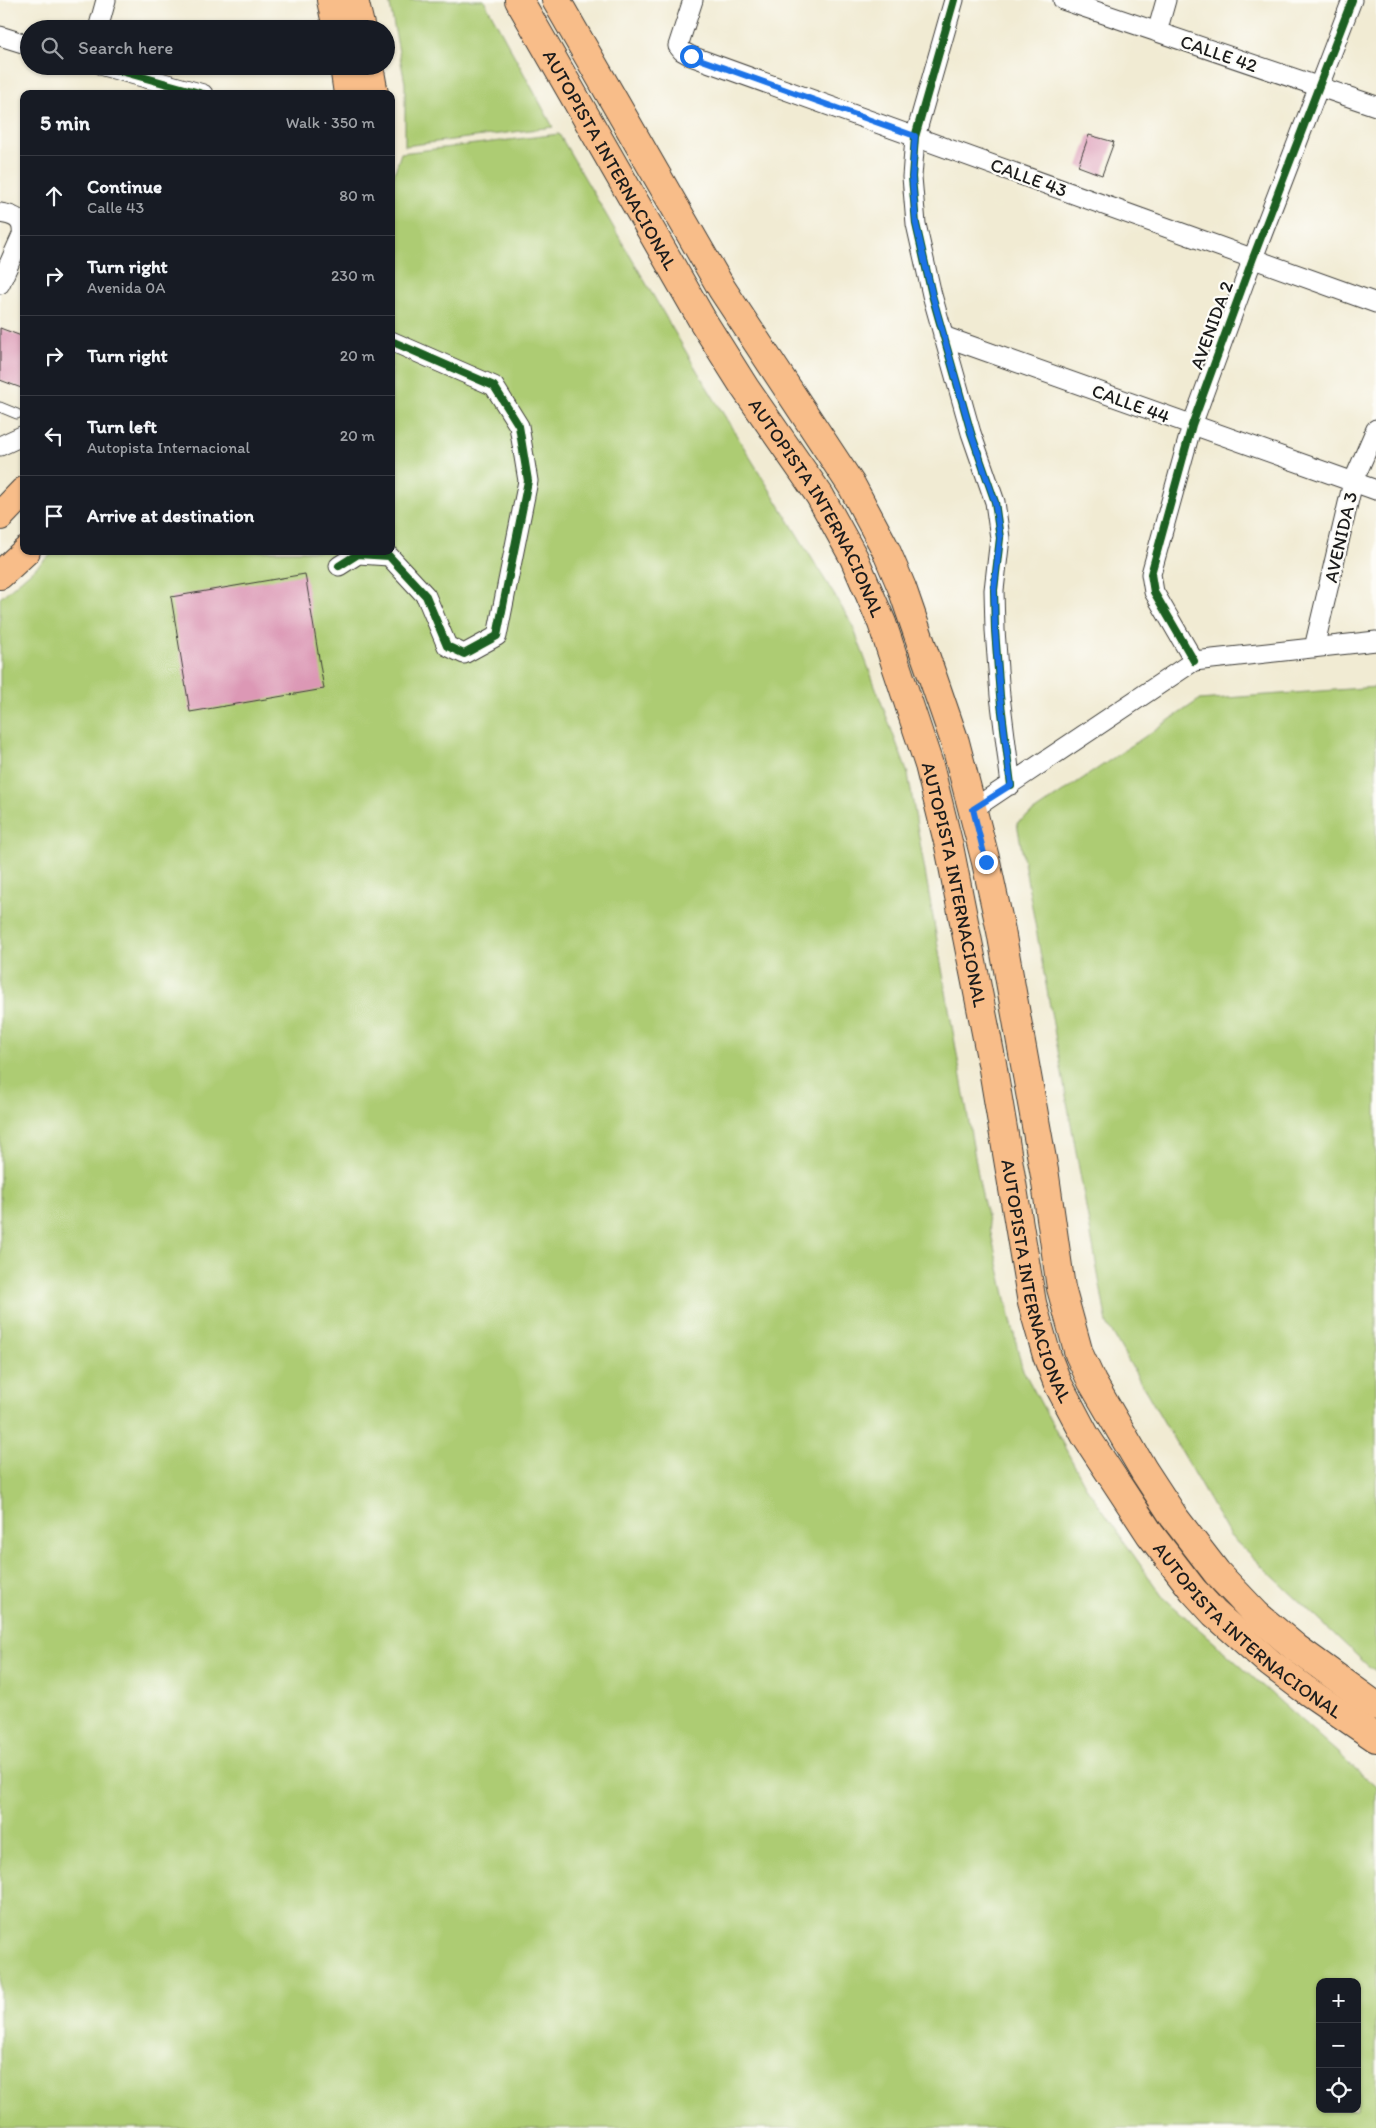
<!DOCTYPE html>
<meta charset="utf-8">
<style>
body{margin:0;font-family:Itim,sans-serif;background:#242831;color:#f1f3f6}
.controls{position:absolute;right:15px;bottom:15px;display:grid;overflow:hidden;border-radius:10px;box-shadow:0 1px 4px #0004}
.controls button{width:45px;height:45px;display:grid;place-items:center;padding:0;border:0;border-bottom:1px solid #363941;background:#171b24;color:#f1f3f6;font:25px sans-serif}
.stop{position:absolute;width:15px;height:15px;margin:-11px;border:4px solid #1a73e8;border-radius:50%;background:#fff}
.stop.end{background:#1a73e8;border-color:#fff;box-shadow:0 1px 5px #0008}
.list{margin:0;padding:0;list-style:none}
h2{display:flex;justify-content:space-between;align-items:center;height:65px;margin:0;padding:0 20px;font-size:21px}
h2 small{font-size:16px;font-weight:400;color:#9ea1a6}
.list li{display:grid;grid-template-columns:32px 1fr auto;gap:15px;align-items:center;box-sizing:border-box;height:80px;padding:0 20px;border-top:1px solid #363941}
.list b{display:block;font-size:19px;white-space:nowrap}
.list p{margin:0;font-size:16px;white-space:nowrap;color:#9ea1a6}
.list em{font-size:16px;font-style:normal;color:#9ea1a6}
.icon{flex:none;width:28px;height:28px;fill:none;stroke:currentColor;stroke-width:2;stroke-linecap:round;stroke-linejoin:round}
.map{position:relative;flex:none;width:1376px;height:2128px;overflow:hidden}
.search{position:absolute;background:#171b24;box-shadow:0 1px 4px #0004;left:20px;top:20px;width:375px;height:55px;display:flex;align-items:center;gap:12px;box-sizing:border-box;padding:0 18px;border-radius:28px;color:#9ea1a6;font-size:19px}
.panel{position:absolute;background:#171b24;box-shadow:0 1px 4px #0004;left:20px;top:90px;width:375px;height:465px;border-radius:10px}
.map>svg:first-child{display:block}
.green{fill:#adcc73;stroke:#647448;fill-rule:evenodd}
.building{fill:#dc98b5}
.lines{fill:none;stroke-linecap:round;stroke-linejoin:round}
.lane-casing{stroke:#3c3b37;stroke-width:11}
.street-casing{stroke:#3c3b37;stroke-width:21}
.primary-casing{stroke:#3c3b37;stroke-width:30}
.lane{stroke:#fff;stroke-width:9}
.street{stroke:#fff;stroke-width:19}
.primary{stroke:#f8bd89;stroke-width:28}
.cycleway-casing{stroke:#fdfcf7;stroke-width:11}
.cycleway{stroke:#1b5e20;stroke-width:8}
.route{stroke:#1a73e8;stroke-width:6}
.labels{text-anchor:middle;stroke-width:4.5;stroke-linejoin:round;paint-order:stroke}
.street-label{font-size:19px;fill:#1c1c1c;stroke:#fdfcf7}
</style>
<div class="map">
<svg width="1376" height="2128" viewBox="0 0 1376 2128">
<rect width="100%" height="100%" fill="#fdfcf7"/>
<filter id="ink" filterUnits="userSpaceOnUse"><feTurbulence type="fractalNoise" baseFrequency=".02" numOctaves="2"/><feDisplacementMap in="SourceGraphic" scale="10" xChannelSelector="R" yChannelSelector="G"/><feConvolveMatrix kernelMatrix="1 2 1 2 8 2 1 2 1" color-interpolation-filters="sRGB"/></filter>
<filter id="wash" filterUnits="userSpaceOnUse"><feTurbulence type="fractalNoise" baseFrequency=".0096" numOctaves="4" result="noise"/><feDisplacementMap in="SourceGraphic" scale="20" xChannelSelector="R" yChannelSelector="G"/><feGaussianBlur stdDeviation="1.12" result="paint"/><feColorMatrix in="noise" values="0 0 0 0 0 0 0 0 0 0 0 0 0 0 0 0 0 1.4 0 .05"/><feComposite in="paint" operator="in"/></filter>
<g filter="url(#wash)">
<rect width="100%" height="100%" fill="#f1ebd3"/>
<path class="green" d="M389 0H484L553 127 405 146V83Z
M559 134 699 374 852 624 908 774 980 1186 1022 1368 1085 1485 1162 1596 1376 1787V2128H0V598L55 551H391V183L401 153ZM1320 1982H1357V2109H1320Z
M1376 687V1671L1367 1665 1230 1536 1107 1324 1017 823 1199 700Z"/>
<g id="blocks">
<path class="building" d="M1089 135 1114 142 1102 175 1078 166Z
M0 328 24 337V389L0 380Z
M305 574 324 689 190 712 171 597Z"/>
</g>
</g>
<g filter="url(#ink)">
<use href="#blocks" fill-opacity="0" stroke="#3c3b37" stroke-width="1"/>
<g class="lines">
<g class="lane-casing">
<path id="lane" d="M0 407 17 414"/>
</g>
<g class="street-casing">
<path id="street" d="M693 0 678 46 682 51 691 56 1376 303
M954 0 915 137 912 177 916 224 932 295 971 433 995 502 1000 538 994 590 995 630 1000 696 1011 785
M1063 0 1376 106
M98 29 106 0
M1157 32 1166 0
M0 36 29 45
M103 66 203 94
M0 213C14 215 24 219 22 235L0 284
M943 336 1376 490
M0 446 24 435
M339 566 358 554 389 556 426 596 447 646 464 654 497 636 528 481 519 426 494 386 391 341
M1314 648 1353 482 1376 429
M1194 661 1154 592 1151 574 1192 425 1253 258 1352 0
M973 809 1194 661 1376 641"/>
</g>
<g class="primary-casing">
<g id="primary">
<path d="M331 0 337 29"/>
<path d="M354 0 361 29"/>
<path id="s1" d="M519 0 704 323 745 388 820 496 854 558 882 623 929 765 949 846 992 1063 1032 1303 1047 1356 1058 1384 1085 1435 1150 1534 1193 1590 1214 1613 1270 1663 1303 1688 1376 1738"/>
<path d="M556 0 722 289 852 486 885 548 902 588 955 742 986 862 1001 931 1045 1176 1061 1288 1079 1354 1092 1382 1144 1471 1174 1517 1217 1573 1257 1615 1296 1648 1376 1706"/>
<path d="M344 66 348 94"/>
<path d="M369 66 374 94"/>
<path d="M0 516 24 491"/>
<path d="M0 575 26 551"/>
</g>
</g>
<use href="#lane" class="lane"/>
<use href="#street" class="street"/>
<use href="#primary" class="primary"/>
<g class="cycleway-casing">
<path id="cycleway" d="M954 0 915 137 912 177 916 224 932 295 971 433 995 502 1000 538 994 590 995 630 1000 696 1011 785
M103 66 203 94
M339 566 358 554 389 556 426 596 447 646 464 654 497 636 528 481 519 426 494 386 391 341
M1194 661 1154 592 1151 574 1192 425 1253 258 1352 0"/>
</g>
<use href="#cycleway" class="cycleway"/>
</g>
</g>
<g class="lines" filter="url(#ink)">
<path class="route" d="M691 56 915 136 912 177 916 224 932 294 971 433 995 502 1000 538 994 590 995 630 1000 696 1011 785 973 809 986 862"/>
</g>
<g class="labels">
<g class="street-label">
<text transform="translate(1219 53) rotate(19)" y="7">CALLE 42</text>
<text dy="7" stroke="none"><textPath href="#s1" startOffset="184">AUTOPISTA INTERNACIONAL</textPath></text>
<text transform="translate(1029 177) rotate(20)" y="7">CALLE 43</text>
<text transform="translate(1211 325) rotate(-70)" y="7">AVENIDA 2</text>
<text transform="translate(1131 403) rotate(20)" y="7">CALLE 44</text>
<text dy="7" stroke="none"><textPath href="#s1" startOffset="589">AUTOPISTA INTERNACIONAL</textPath></text>
<text transform="translate(1340 537) rotate(-77)" y="7">AVENIDA 3</text>
<text dy="7" stroke="none"><textPath href="#s1" startOffset="994">AUTOPISTA INTERNACIONAL</textPath></text>
<text dy="7" stroke="none"><textPath href="#s1" startOffset="1399">AUTOPISTA INTERNACIONAL</textPath></text>
<text dy="7" stroke="none"><textPath href="#s1" startOffset="1819">AUTOPISTA INTERNACIONAL</textPath></text>
</g>
</g>
</svg>
<div class="controls">
<button>+</button>
<button>−</button>
<button><svg class="icon" aria-label="locate" viewBox="0 0 24 24"><circle cx="12" cy="12" r="6"/><path d="M12 2v4M12 18v4M2 12h4M18 12h4"/></svg></button>
</div>
<div class="stop" style="left:691px;top:56px"></div>
<div class="stop end" style="left:986px;top:862px"></div>
<div class="search"><svg class="icon" aria-label="search" viewBox="0 0 24 24"><circle cx="10" cy="10" r="6"/><path d="M15 15l6 6"/></svg>Search here</div>
<section class="panel">
<h2>5 min<small>Walk · 350 m</small></h2>
<ul class="list">
<li><svg class="icon" aria-label="ahead" viewBox="0 0 24 24"><path d="M12 20V5M6 11l6-6 6 6"/></svg><div><b>Continue</b><p>Calle 43</p></div><em>80 m</em></li>
<li><svg class="icon" aria-label="right" viewBox="0 0 24 24"><path d="M7 20v-9h11M14 6l5 5-5 5"/></svg><div><b>Turn right</b><p>Avenida 0A</p></div><em>230 m</em></li>
<li><svg class="icon" aria-label="right" viewBox="0 0 24 24"><path d="M7 20v-9h11M14 6l5 5-5 5"/></svg><div><b>Turn right</b></div><em>20 m</em></li>
<li><svg class="icon" aria-label="left" viewBox="0 0 24 24"><path d="M17 20v-9H6M10 6l-5 5 5 5"/></svg><div><b>Turn left</b><p>Autopista Internacional</p></div><em>20 m</em></li>
<li><svg class="icon" aria-label="arrive" viewBox="0 0 24 24"><path d="M6 21V4h12l-3 4 3 4H6"/></svg><div><b>Arrive at destination</b></div></li>
</ul>
</section>
</div>
